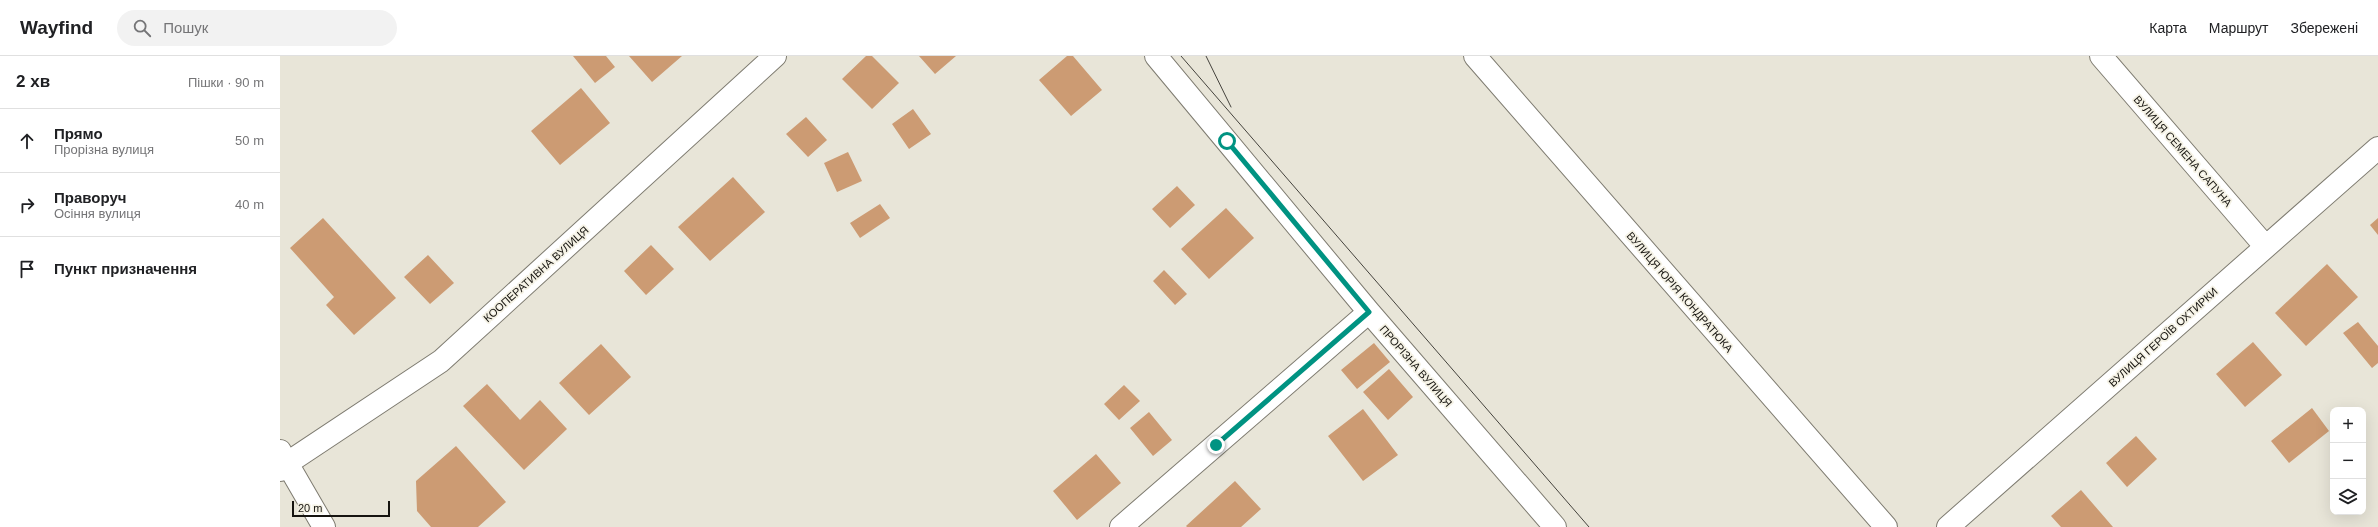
<!DOCTYPE html>
<html lang="uk">
<meta charset="utf-8">
<style>
body{margin:0;font-family:Arial,sans-serif;background:#f2f2f2;color:#202124}
.controls{position:absolute;right:12px;bottom:12px;display:grid;overflow:hidden;border-radius:8px;box-shadow:0 4px 16px #0002}
.controls button{width:36px;height:36px;display:grid;place-items:center;padding:0;border:0;border-bottom:1px solid #e0e0e0;background:#fff;color:#202124;font:20px sans-serif}
.scale{position:absolute;left:12px;bottom:10px;width:98px;box-sizing:border-box;padding-left:4px;border:2px solid #161410;border-top:0;font-size:11px;line-height:14px;white-space:nowrap;color:#161410;-webkit-text-stroke:3px #f5f2e5;paint-order:stroke}
.stop{position:absolute;width:12px;height:12px;margin:-9px;border:3px solid #009382;border-radius:50%;background:#fff}
.stop.end{background:#009382;border-color:#fff;box-shadow:0 1px 4px #0008}
.list{margin:0;padding:0;list-style:none}
h2{display:flex;justify-content:space-between;align-items:center;height:52px;margin:0;padding:0 16px;font-size:17px}
h2 small{font-size:13px;font-weight:400;color:#757577}
.list li{display:grid;grid-template-columns:26px 1fr auto;gap:12px;align-items:center;box-sizing:border-box;height:64px;padding:0 16px;border-top:1px solid #e0e0e0}
.list b{display:block;font-size:15px;white-space:nowrap}
.list p{margin:0;font-size:13px;white-space:nowrap;color:#757577}
.list em{font-size:13px;font-style:normal;color:#757577}
.icon{flex:none;width:22px;height:22px;fill:none;stroke:currentColor;stroke-width:2;stroke-linecap:round;stroke-linejoin:round}
.map{position:relative;flex:none;width:2098px;height:471px;overflow:hidden}
header{display:flex;align-items:center;gap:24px;box-sizing:border-box;height:56px;padding:0 20px;background:#fff;border-bottom:1px solid #e0e0e0}
header strong{font-size:19px}
nav{display:flex;gap:22px;margin-inline-start:auto;font-size:14px}
.search{width:280px;height:36px;background:#f2f2f2;display:flex;align-items:center;gap:10px;box-sizing:border-box;padding:0 14px;border-radius:22px;color:#757577;font-size:15px}
main{display:flex}
aside{flex:1;background:#fff}
.map>svg:first-child{display:block}
.building{fill:#cc9b73}
.lines{fill:none;stroke-linecap:round;stroke-linejoin:round}
.street-casing{stroke:#7e7b70;stroke-width:24}
.primary-casing{stroke:#7e7b70;stroke-width:24}
.street{stroke:#fff;stroke-width:22}
.primary{stroke:#fff;stroke-width:22}
.tram{stroke:#45433d;stroke-width:1}
.route{stroke:#009382;stroke-width:5}
.labels{text-anchor:middle;stroke-width:3.5;stroke-linejoin:round;paint-order:stroke}
.street-label{font-size:11px;fill:#161410;stroke:#f5f2e5}
</style>
<header>
<strong>Wayfind</strong>
<div class="search"><svg class="icon" aria-label="search" viewBox="0 0 24 24"><circle cx="10" cy="10" r="6"/><path d="M15 15l6 6"/></svg>Пошук</div>
<nav><a>Карта</a><a>Маршрут</a><a>Збережені</a></nav>
</header>
<main>
<aside>
<h2>2 хв<small>Пішки · 90 m</small></h2>
<ul class="list">
<li><svg class="icon" aria-label="ahead" viewBox="0 0 24 24"><path d="M12 20V5M6 11l6-6 6 6"/></svg><div><b>Прямо</b><p>Прорізна вулиця</p></div><em>50 m</em></li>
<li><svg class="icon" aria-label="right" viewBox="0 0 24 24"><path d="M7 20v-9h11M14 6l5 5-5 5"/></svg><div><b>Праворуч</b><p>Осіння вулиця</p></div><em>40 m</em></li>
<li><svg class="icon" aria-label="arrive" viewBox="0 0 24 24"><path d="M6 21V4h12l-3 4 3 4H6"/></svg><div><b>Пункт призначення</b></div></li>
</ul>
</aside>
<div class="map">
<svg width="2098" height="471" viewBox="0 0 2098 471">
<rect width="100%" height="100%" fill="#e8e5d8"/>
<path class="building" d="M293 0H326L335 11 315 27Z
M349 0H402L372 26Z
M586 0H592L619 27 592 53 562 23Z
M639 0H676L655 18Z
M787 0H793L822 34 791 60 759 24Z
M301 32 330 67 280 109 251 75Z
M633 53 651 78 629 93 612 68Z
M526 61 547 84 528 101 506 78Z
M568 96 582 125 557 136 544 107Z
M453 121 485 156 430 205 398 171Z
M897 130 915 149 890 172 872 153Z
M600 148 610 162 580 182 570 167Z
M946 152 974 182 929 223 901 193Z
M43 162 116 242 74 279 46 249 54 241 10 192Z
M2098 162V179L2090 169Z
M371 189 394 213 366 239 344 215Z
M148 199 174 227 150 248 124 221Z
M2047 208 2078 241 2026 290 1995 257Z
M884 214 907 238 895 249 873 225Z
M2078 266 2098 290V307L2092 312 2063 277Z
M1973 286 2002 319 1965 351 1936 318Z
M1094 287 1110 306 1077 333 1061 314Z
M321 288 351 321 309 359 279 327Z
M1109 313 1133 341 1108 364 1083 336Z
M207 328 240 364 260 344 287 373 244 414 183 350Z
M844 329 860 345 839 364 824 348Z
M2032 352 2049 375 2009 407 1991 385Z
M1083 353 1118 399 1083 425 1048 380Z
M869 356 892 384 873 400 850 372Z
M1856 380 1877 403 1847 431 1826 407Z
M176 390 226 446 198 471H151L137 455 136 425Z
M816 398 841 427 797 464 773 435Z
M955 425 981 453 961 471H907L906 470Z
M1801 434 1833 471H1781L1771 460Z"/>
<g class="lines">
<g class="street-casing">
<path id="street" d="M876 0 1089 256 1275 471
M1195 0 1606 471
M1821 0 1985 190
M0 414 6 408 161 305 495 0
M841 471 1089 256
M1668 471 2098 92"/>
</g>
<g class="primary-casing">
<path id="primary" d="M0 395 44 471"/>
</g>
<use href="#street" class="street"/>
<use href="#primary" class="primary"/>
<path class="tram" d="M901 0 1309 471
M926 0 951 51"/>
</g>
<g class="lines">
<path class="route" d="M936 389 1089 256 947 85"/>
</g>
<g class="labels">
<g class="street-label">
<text transform="translate(1903 95) rotate(49)" y="4">ВУЛИЦЯ СЕМЕНА САПУНА</text>
<text transform="translate(256 218) rotate(-42)" y="4">КООПЕРАТИВНА ВУЛИЦЯ</text>
<text transform="translate(1400 236) rotate(49)" y="4">ВУЛИЦЯ ЮРІЯ КОНДРАТЮКА</text>
<text transform="translate(1883 281) rotate(-42)" y="4">ВУЛИЦЯ ГЕРОЇВ ОХТИРКИ</text>
<text transform="translate(1136 310) rotate(49)" y="4">ПРОРІЗНА ВУЛИЦЯ</text>
</g>
</g>
</svg>
<div class="controls">
<button>+</button>
<button>−</button>
<button><svg class="icon" aria-label="layers" viewBox="0 0 24 24"><path d="M12 4l9 5-9 5-9-5zM3 14l9 5 9-5"/></svg></button>
</div>
<div class="scale">20 m</div>
<div class="stop" style="left:947px;top:85px"></div>
<div class="stop end" style="left:936px;top:389px"></div>
</div>
</main>
